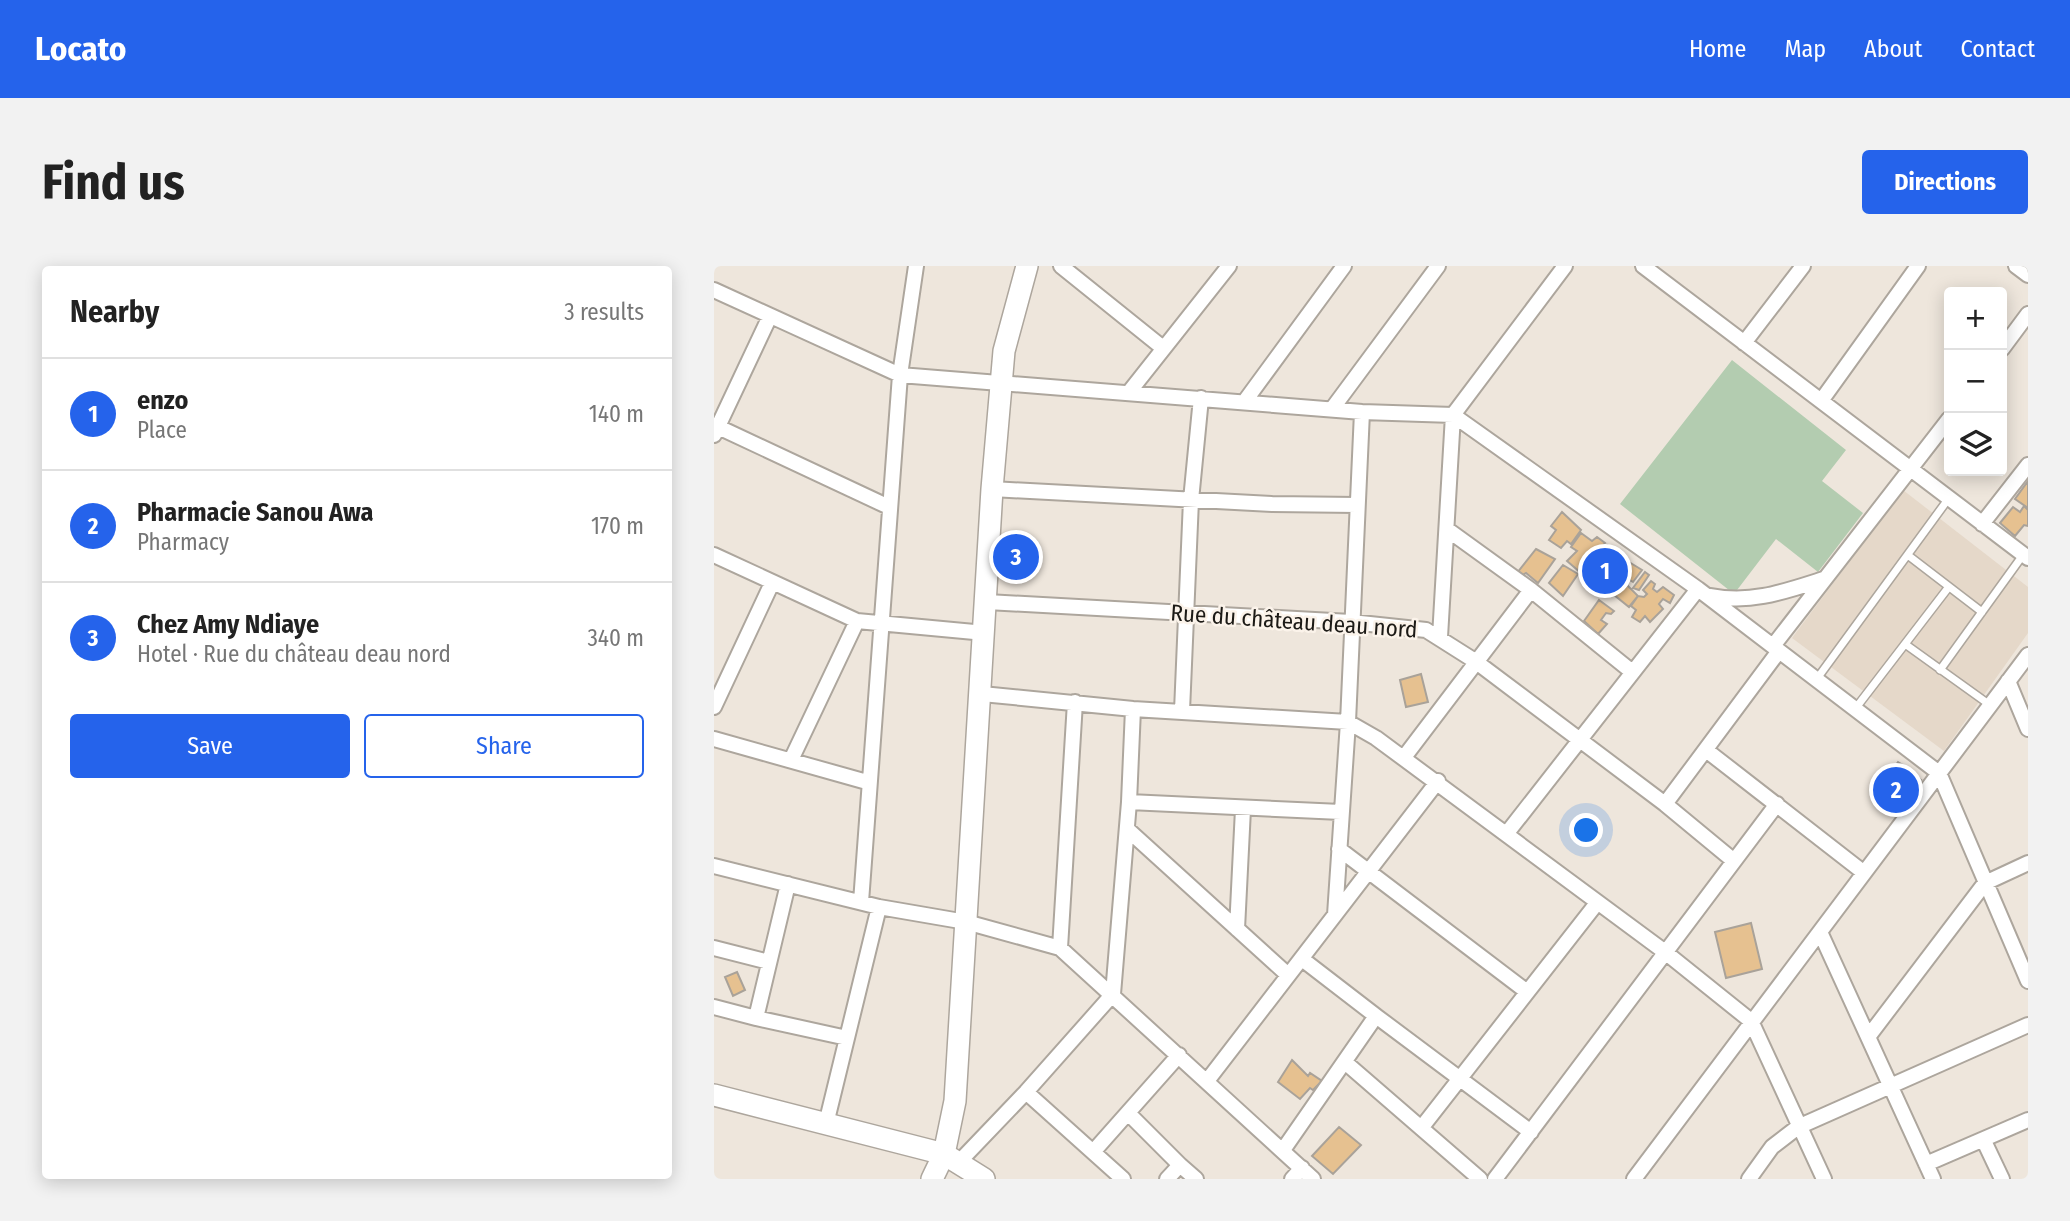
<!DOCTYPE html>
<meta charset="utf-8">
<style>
body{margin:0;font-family:"Fira Sans Condensed",sans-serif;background:#f2f2f2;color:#222}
.controls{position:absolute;right:21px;top:21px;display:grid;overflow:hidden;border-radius:7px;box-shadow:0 4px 18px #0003}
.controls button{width:63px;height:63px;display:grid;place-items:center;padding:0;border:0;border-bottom:2px solid #e0e0e0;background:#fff;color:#222;font:35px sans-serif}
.you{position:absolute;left:873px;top:565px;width:24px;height:24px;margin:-18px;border:5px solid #fff;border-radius:50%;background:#1a73e8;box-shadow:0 0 0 10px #1a73e833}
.badge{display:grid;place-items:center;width:46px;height:46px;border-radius:50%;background:#2563eb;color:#fff;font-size:23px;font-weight:700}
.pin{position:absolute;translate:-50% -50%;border:4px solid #fff;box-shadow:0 2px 7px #0006}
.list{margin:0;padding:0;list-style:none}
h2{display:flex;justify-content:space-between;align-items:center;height:91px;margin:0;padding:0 28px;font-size:30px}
h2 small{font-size:23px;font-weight:400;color:#767676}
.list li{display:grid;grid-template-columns:46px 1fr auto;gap:21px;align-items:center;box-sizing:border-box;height:112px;padding:0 28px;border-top:2px solid #e0e0e0}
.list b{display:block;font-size:26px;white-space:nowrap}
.list p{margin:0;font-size:23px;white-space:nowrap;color:#767676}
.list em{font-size:23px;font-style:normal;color:#767676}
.actions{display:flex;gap:14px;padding:21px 28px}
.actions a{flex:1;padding:16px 0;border:2px solid #2563eb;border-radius:7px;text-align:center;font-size:24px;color:#2563eb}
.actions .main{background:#2563eb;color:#fff}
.icon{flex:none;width:38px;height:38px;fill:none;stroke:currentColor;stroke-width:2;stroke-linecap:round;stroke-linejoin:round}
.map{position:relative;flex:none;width:1314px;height:913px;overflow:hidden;border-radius:7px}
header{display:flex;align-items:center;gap:42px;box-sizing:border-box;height:98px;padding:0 35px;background:#2563eb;color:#fff}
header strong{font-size:33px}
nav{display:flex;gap:38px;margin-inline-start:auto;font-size:24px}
.intro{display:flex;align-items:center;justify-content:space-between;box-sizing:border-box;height:168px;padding:0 42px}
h1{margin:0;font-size:49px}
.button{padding:18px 32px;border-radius:7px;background:#2563eb;color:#fff;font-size:24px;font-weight:700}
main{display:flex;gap:42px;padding:0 42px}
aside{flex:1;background:#fff;border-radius:7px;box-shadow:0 4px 18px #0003}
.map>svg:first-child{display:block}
.built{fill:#e5d8c9}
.green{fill:#b3ccb0}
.building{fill:#e6c190;stroke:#a9a299;stroke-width:2}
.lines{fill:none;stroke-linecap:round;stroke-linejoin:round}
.service-casing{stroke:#ada69d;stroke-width:10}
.minor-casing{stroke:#ada69d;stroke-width:18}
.secondary-casing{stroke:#ada69d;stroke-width:24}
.service{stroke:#fff;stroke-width:7}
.minor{stroke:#fff;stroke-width:14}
.secondary{stroke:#fff;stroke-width:21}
.labels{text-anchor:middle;stroke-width:5;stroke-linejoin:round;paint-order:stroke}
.street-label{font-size:23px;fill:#1c1a16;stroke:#fbf3ea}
</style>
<header>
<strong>Locato</strong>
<nav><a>Home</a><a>Map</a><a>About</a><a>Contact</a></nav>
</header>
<div class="intro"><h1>Find us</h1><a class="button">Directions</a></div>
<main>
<aside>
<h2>Nearby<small>3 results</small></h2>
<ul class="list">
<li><span class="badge">1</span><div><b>enzo</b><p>Place</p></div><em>140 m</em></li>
<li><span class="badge">2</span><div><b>Pharmacie Sanou Awa</b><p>Pharmacy</p></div><em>170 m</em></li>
<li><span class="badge">3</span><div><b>Chez Amy Ndiaye</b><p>Hotel · Rue du château deau nord</p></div><em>340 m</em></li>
</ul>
<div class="actions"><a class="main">Save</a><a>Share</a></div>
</aside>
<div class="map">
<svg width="1314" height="913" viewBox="0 0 1314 913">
<rect width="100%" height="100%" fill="#eee6dc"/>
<path class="built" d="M1189 224 1314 321V367L1230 485 1078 372Z"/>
<path class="green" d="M1018 94 1132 184 1108 215 1149 247 1104 306 1062 273 1020 328 906 238Z"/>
<path class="building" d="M1314 215V242L1301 233Z
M1310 240 1314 244V260L1310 259 1301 270 1286 257 1299 241 1306 246Z
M848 246 867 264 857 278 853 275 847 282 835 274 842 264 837 260Z
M867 267 878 275 883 271 891 277 880 292 877 289 873 293 877 296 867 307 853 295 863 285 857 281Z
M893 279 914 296 889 327 883 323 885 319 881 314 876 319 869 313Z
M822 283 841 293 824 317 812 307 807 310 803 307Z
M915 296 928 304 919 316 906 308Z
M849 299 864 308 849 330 835 317Z
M931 306 935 309 925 324 919 322Z
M905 311 924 330 915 341 894 324Z
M937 315 941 318 939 323 943 326 949 321 960 329 956 337 949 333 945 338 949 343 936 356 931 350 926 356 918 351 922 344 917 340 924 330 930 331 933 328 929 324Z
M885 334 900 345 897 348 892 347 887 354 893 358 884 368 870 355Z
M707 408 714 436 692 441 686 414Z
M1184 496 1195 503 1190 510 1194 512 1197 507 1207 514 1183 548 1159 530 1170 515 1173 518 1177 514 1173 512Z
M1037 657 1048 703 1012 712 1001 666Z
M23 706 31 724 19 730 11 711Z
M578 794 594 810 596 807 608 815 599 824 596 822 586 833 564 816Z
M625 861 647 879 619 908 598 890Z"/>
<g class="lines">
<g class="service-casing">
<path id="service" d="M1195 290 1268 346
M1191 378 1276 439
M1226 404 1309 289
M1102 414 1235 232
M1141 443 1234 322"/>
</g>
<g class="minor-casing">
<path id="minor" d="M347 0 449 82
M929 0 1314 292
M1302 0 1314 9
M0 24 186 109 648 146 739 149 984 323 1225 507 1314 715
M1030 77 1089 0
M1288 83 1314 48
M416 125 515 0
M531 135 630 0
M1107 135 1204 0
M618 143 724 0
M0 159 175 241
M0 169 56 50
M278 223 558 238 643 239
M1268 258 1314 199
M734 264 817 324 917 405
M0 289 143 355 271 367
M997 330C1038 338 1072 325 1110 313
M273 336 637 356 712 364 761 395 951 538 1020 595
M726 371 739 149 851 0
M1059 380 1235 153
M1294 415 1314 463
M268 428 419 443 634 456 662 472 951 686 1037 755 1110 913
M0 441 58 317
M468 445 477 234 487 132
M0 473 153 516
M992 484 1149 606
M691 490 817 324
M77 494 143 355
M415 536 627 546
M951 538 1065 385
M413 563 574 709
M793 567 984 323
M625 583 812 725
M0 600 165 641 252 656 346 682 599 913
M147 636 186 109 202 0
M621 649 634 456 648 146
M523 663 529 543
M1106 666 1219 913
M0 682 55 696
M346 682 361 436
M0 741 42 752 74 618
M662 750 817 866
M42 752 133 772
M1154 771 1271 617 1314 597
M632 797 766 913
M493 815 724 515
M312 826 409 913
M414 847 466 899 453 913
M112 858 165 641
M708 861 883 637
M1270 875 1288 913
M569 884 662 750 588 693
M379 886 465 789
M245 896 312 826 399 728 415 536 419 443
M1212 898 1314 854
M466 899 482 913
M578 913 588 902
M781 913 1063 538
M920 913 1314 389
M1035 913 1058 881 1084 861 1314 759"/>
</g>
<g class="secondary-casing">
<path id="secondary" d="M0 829 230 888 270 913
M218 913 230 888 241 835 278 223 290 85 313 0"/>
</g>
<use href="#service" class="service"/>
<use href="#minor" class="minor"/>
<use href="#secondary" class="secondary"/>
</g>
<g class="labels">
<g class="street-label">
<text transform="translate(580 355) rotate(4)" y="8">Rue du château deau nord</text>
</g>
</g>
</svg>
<div class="controls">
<button>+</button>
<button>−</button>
<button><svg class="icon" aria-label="layers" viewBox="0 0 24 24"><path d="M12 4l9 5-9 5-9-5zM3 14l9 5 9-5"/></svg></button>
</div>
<div class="you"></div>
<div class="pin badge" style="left:891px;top:305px">1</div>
<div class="pin badge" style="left:1182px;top:524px">2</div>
<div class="pin badge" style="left:302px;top:291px">3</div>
</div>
</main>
